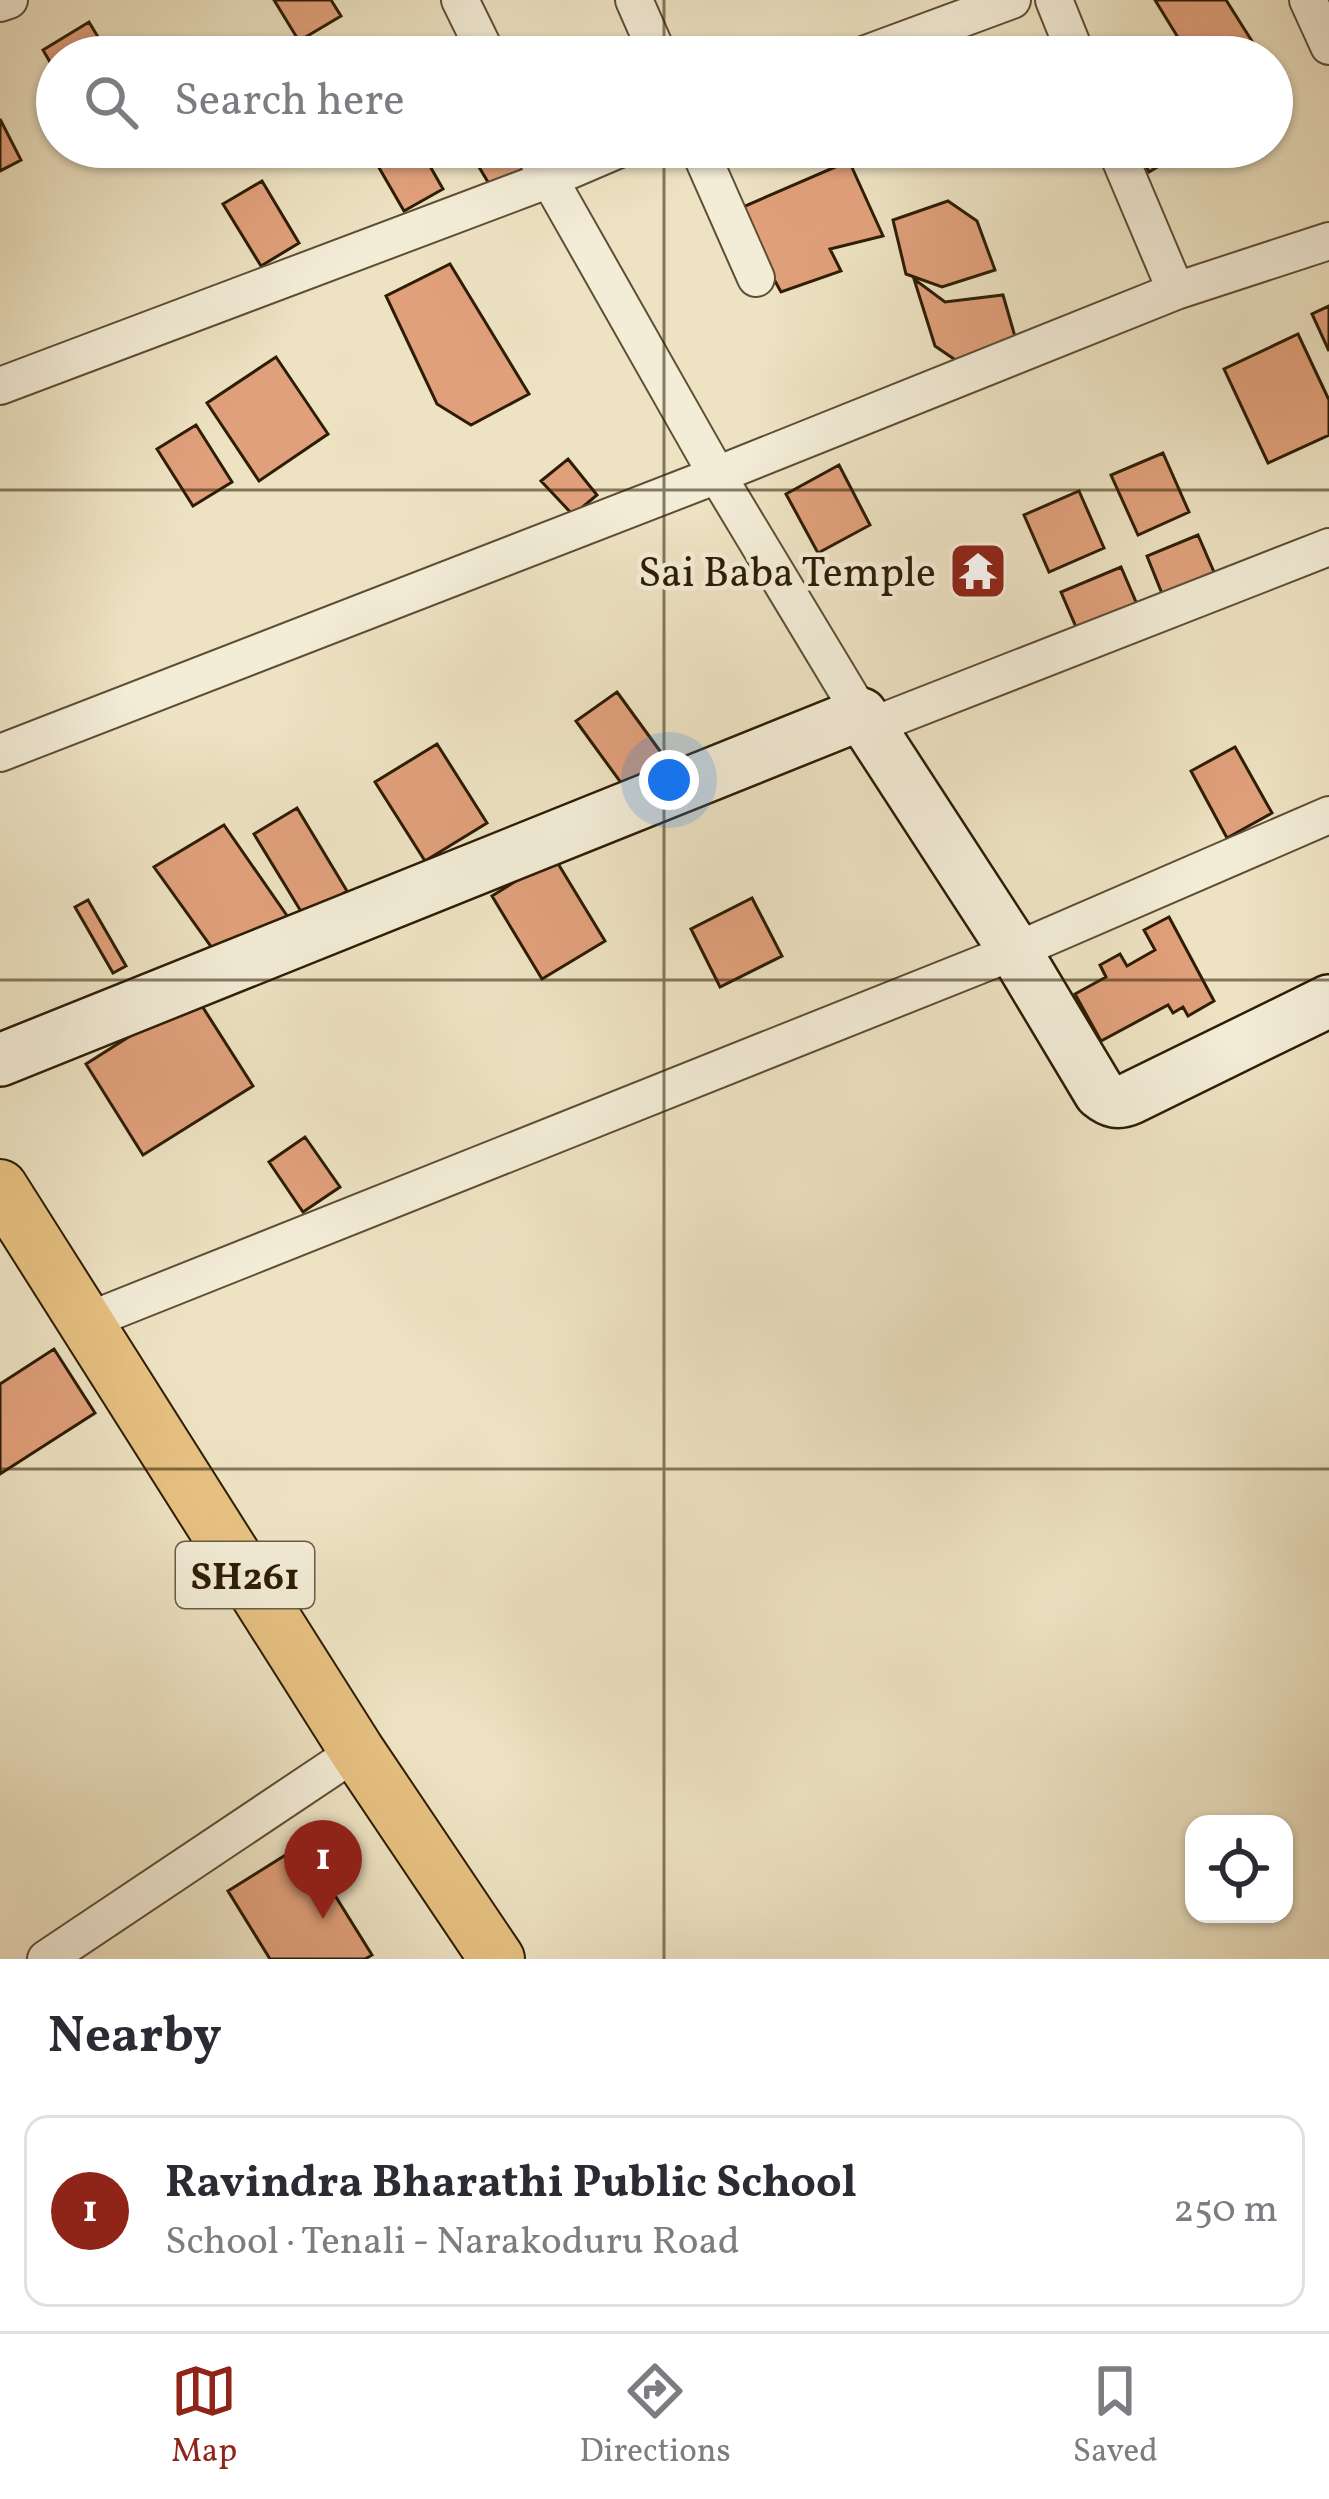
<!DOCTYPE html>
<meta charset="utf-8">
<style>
body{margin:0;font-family:Vollkorn,serif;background:#f7f7f7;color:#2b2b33}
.controls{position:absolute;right:36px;bottom:36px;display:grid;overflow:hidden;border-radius:24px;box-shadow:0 3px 9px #0004}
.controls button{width:108px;height:108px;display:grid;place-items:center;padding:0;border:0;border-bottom:3px solid #e1e1e2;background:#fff;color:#2b2b33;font:60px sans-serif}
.you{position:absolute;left:669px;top:780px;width:42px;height:42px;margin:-30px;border:9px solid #fff;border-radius:50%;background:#1a73e8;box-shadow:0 0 0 18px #1a73e833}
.badge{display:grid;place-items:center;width:78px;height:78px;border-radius:50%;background:#8f2418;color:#fff;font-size:39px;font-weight:700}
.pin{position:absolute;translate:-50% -99px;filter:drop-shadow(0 3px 6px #0008)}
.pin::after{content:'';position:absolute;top:63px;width:42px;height:36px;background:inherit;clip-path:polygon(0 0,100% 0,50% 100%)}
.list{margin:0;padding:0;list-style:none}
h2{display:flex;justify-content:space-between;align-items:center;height:156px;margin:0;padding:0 48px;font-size:51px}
h2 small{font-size:39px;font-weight:400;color:#7c7c81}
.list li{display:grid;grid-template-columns:78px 1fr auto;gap:36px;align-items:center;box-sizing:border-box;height:192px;margin:0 24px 24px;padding:0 24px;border:3px solid #e1e1e2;border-radius:24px}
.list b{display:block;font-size:45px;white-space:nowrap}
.list p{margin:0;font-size:39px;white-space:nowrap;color:#7c7c81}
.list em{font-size:39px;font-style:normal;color:#7c7c81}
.icon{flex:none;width:66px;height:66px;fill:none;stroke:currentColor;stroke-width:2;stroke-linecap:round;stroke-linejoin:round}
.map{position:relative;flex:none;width:1329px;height:1959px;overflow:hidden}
.search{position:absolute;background:#fff;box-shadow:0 3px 9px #0004;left:36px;right:36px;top:36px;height:132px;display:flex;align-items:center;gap:30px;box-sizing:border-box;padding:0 42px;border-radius:66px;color:#7c7c81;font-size:45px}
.sheet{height:372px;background:#fff}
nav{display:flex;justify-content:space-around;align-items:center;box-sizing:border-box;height:168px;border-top:3px solid #e1e1e2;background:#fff;font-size:33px;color:#7c7c81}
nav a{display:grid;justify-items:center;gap:6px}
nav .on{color:#8f2418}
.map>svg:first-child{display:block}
.building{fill:#e0a07b;stroke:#2d1d04;stroke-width:3}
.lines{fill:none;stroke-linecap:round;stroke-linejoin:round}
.street-casing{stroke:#5d4e34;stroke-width:40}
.secondary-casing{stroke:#2d1d04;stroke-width:56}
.primary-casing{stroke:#2d1d04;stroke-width:58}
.street{stroke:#f3ecd7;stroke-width:36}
.secondary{stroke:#f3ecd7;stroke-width:51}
.primary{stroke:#e6c181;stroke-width:54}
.grid{fill:none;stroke:#2d1d04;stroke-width:3;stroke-opacity:0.55}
.labels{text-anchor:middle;stroke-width:9;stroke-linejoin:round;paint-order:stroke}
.shield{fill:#f3ecd7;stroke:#685b43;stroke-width:3}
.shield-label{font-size:39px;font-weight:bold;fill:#2d1d04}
.poi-label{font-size:42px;fill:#2d1d04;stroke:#f3ecd7;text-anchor:end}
</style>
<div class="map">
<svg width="1329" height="1959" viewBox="0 0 1329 1959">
<rect width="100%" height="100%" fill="#ede2c2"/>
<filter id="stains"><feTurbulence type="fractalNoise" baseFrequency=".00167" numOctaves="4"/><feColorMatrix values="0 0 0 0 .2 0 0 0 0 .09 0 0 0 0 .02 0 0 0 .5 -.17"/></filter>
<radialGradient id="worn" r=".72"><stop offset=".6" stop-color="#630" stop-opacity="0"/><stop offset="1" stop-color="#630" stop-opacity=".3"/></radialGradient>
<path class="building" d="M274 0H331L341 16 299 41Z
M1155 0H1226L1262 57H1190Z
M89 22 110 57H57V74L43 50Z
M639 42 647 57H605Z
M0 119 21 160 0 171Z
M395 147H419L443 189 404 211 374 159Z
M467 147H521L532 169 491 187Z
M1134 147H1191L1149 172Z
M849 161 883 236 830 249 841 271 781 292 736 210Z
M262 181 299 243 261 266 223 204Z
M948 201 977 221 995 270 942 287 906 274 893 220Z
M450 264 529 394 471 425 437 404 386 296Z
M914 279 945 302 1003 295 1018 347 973 372 935 346Z
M1329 306V351L1312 314Z
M1298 334 1329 400V435L1268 463 1224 369Z
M276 357 328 434 259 481 207 403Z
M196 425 232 482 193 506 157 449Z
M1163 453 1189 512 1138 535 1111 475Z
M568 459 597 495 573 515 541 481Z
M839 465 870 525 818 553 786 494Z
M1079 491 1104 548 1049 572 1024 515Z
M1198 535 1217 579 1165 601 1147 556Z
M1121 567 1139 609 1079 634 1061 592Z
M617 692 668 762 627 791 576 721Z
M437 744 487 823 425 861 375 782Z
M1235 747 1272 813 1227 838 1191 771Z
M297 808 347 891 305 918 254 834Z
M224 825 290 920 220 959 154 867Z
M554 857 605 941 542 979 492 896Z
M752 898 782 956 720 987 691 929Z
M88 900 126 966 113 973 75 907Z
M1169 917 1214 1001 1188 1016 1183 1007 1173 1013 1168 1005 1101 1041 1075 994 1106 977 1100 965 1120 954 1127 966 1155 950 1144 930Z
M195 995 253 1086 143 1155 86 1064Z
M305 1137 340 1187 303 1212 269 1162Z
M54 1349 95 1413 0 1474V1384Z
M303 1844 372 1955 365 1959H270L228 1891Z"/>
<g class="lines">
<g class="street-casing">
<path id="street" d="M460 0 488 57
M634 0 659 57
M1054 0 1077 57
M1308 0 1329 46
M0 3 9 0
M858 57 1012 0
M531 147 717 475 861 714
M698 147 756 278
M1115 147 1176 291
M0 386 547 180 624 147
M869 727 1329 547
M0 753 717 475 1176 291 1329 241
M85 1322 1015 951 1329 815
M46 1959 357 1751"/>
</g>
<g class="secondary-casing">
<path id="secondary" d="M0 1060 861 714 1015 951 1100 1093C1111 1102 1118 1104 1131 1098L1329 1001"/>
</g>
<g class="primary-casing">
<path id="primary" d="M0 1187 357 1751 497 1959"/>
</g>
<use href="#street" class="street"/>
<use href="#secondary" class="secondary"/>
<use href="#primary" class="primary"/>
</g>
<path class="grid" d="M664 0V57M664 147V1959M0 490H1329M0 980H1329M0 1469H1329"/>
<defs>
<g id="temple-square" transform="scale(3)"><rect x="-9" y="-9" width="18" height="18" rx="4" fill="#8f2418" stroke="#f3ecd7"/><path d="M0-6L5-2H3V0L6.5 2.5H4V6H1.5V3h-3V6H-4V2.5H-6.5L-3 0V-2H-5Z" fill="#fff"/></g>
</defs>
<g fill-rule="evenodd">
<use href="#temple-square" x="978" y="571"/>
</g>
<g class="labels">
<rect class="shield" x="176" y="1542" width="138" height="66" rx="9"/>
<g class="shield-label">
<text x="245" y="1589">SH261</text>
</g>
<g class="poi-label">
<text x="936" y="586">Sai Baba Temple</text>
</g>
</g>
<rect width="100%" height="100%" filter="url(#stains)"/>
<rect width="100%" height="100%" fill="url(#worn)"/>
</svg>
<div class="controls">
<button><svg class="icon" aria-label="locate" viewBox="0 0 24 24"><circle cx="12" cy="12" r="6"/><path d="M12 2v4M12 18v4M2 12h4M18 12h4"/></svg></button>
</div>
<div class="you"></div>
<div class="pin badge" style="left:323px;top:1919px">1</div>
<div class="search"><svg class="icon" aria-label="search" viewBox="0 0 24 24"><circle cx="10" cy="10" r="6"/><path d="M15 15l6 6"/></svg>Search here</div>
</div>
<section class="sheet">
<h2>Nearby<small></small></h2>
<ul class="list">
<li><span class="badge">1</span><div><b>Ravindra Bharathi Public School</b><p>School · Tenali - Narakoduru Road</p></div><em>250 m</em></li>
</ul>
</section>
<nav>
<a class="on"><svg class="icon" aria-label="map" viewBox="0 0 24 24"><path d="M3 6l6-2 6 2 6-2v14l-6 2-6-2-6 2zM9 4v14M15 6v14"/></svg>Map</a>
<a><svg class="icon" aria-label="directions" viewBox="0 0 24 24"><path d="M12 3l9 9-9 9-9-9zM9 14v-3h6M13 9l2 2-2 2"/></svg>Directions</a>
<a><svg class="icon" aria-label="saved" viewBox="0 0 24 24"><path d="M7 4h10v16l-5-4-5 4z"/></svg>Saved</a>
</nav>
